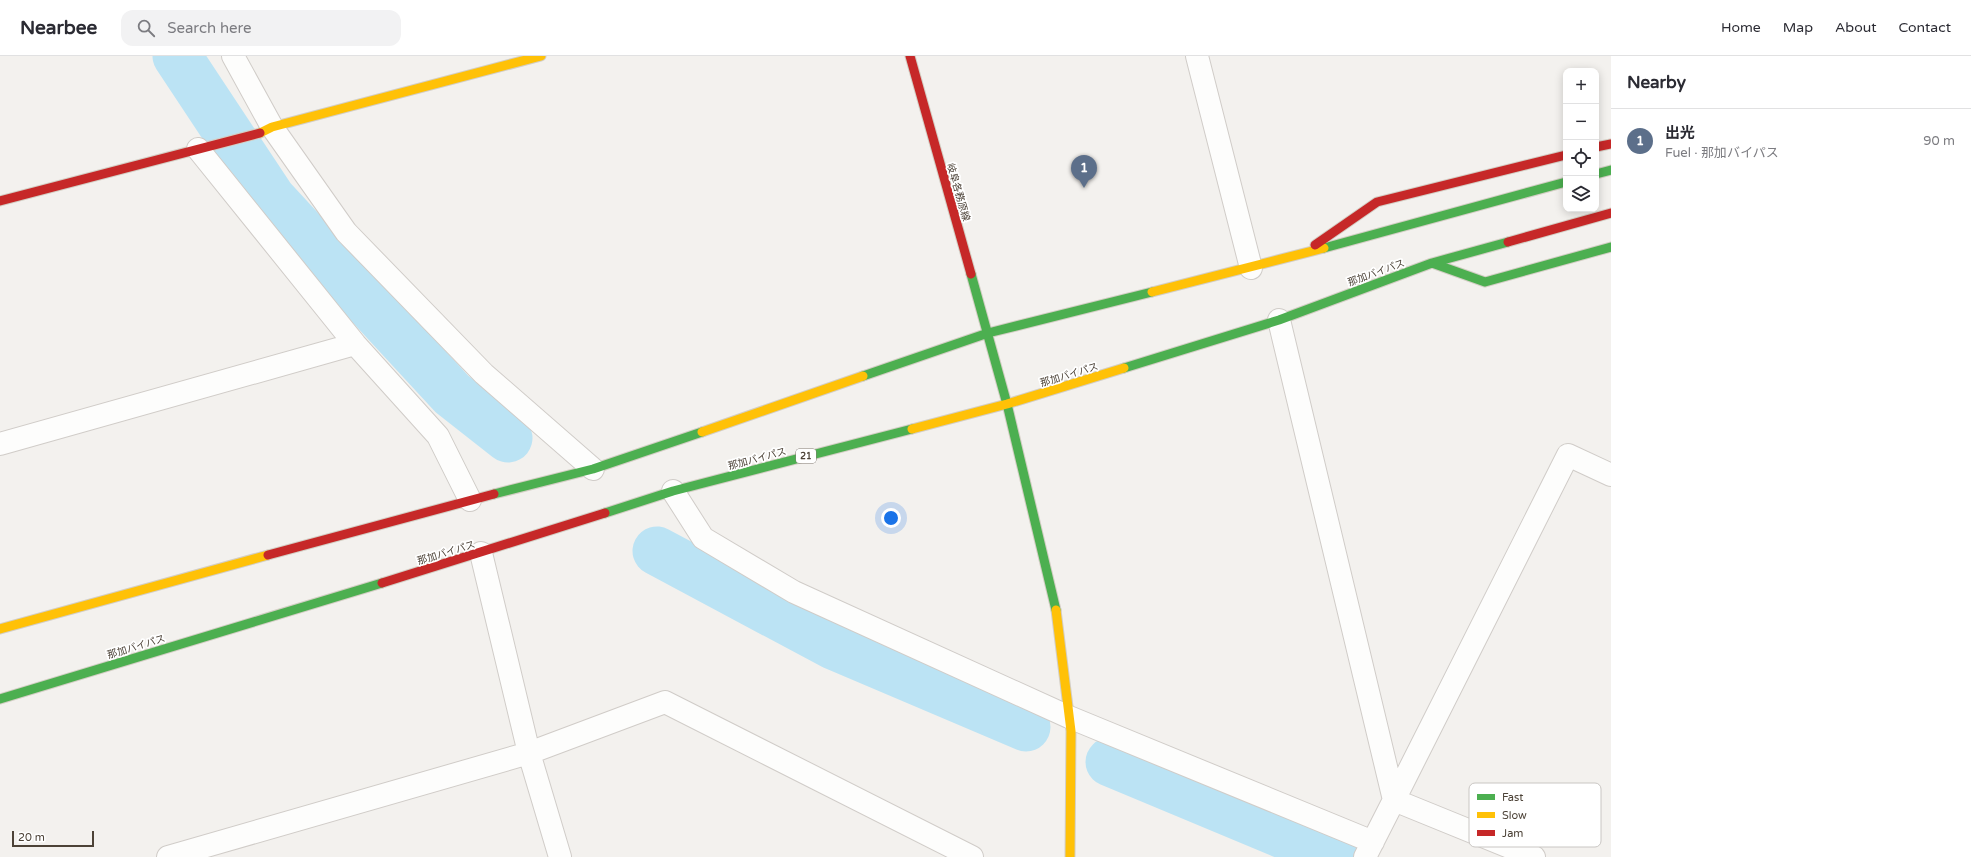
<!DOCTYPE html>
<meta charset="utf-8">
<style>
body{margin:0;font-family:"Varela Round","Noto Sans JP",sans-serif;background:#f2f2f3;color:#2b2b33}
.controls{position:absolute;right:12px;top:12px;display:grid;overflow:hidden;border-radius:8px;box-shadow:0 2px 10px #0003}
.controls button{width:36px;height:36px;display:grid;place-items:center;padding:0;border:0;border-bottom:1px solid #e1e1e2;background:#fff;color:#2b2b33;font:20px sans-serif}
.scale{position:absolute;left:12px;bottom:10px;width:82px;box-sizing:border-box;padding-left:4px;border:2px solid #4c4237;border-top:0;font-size:11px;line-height:14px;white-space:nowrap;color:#4c4237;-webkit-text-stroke:3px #fff;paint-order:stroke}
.you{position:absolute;left:891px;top:462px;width:14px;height:14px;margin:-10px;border:3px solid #fff;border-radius:50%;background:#1a73e8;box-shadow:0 0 0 6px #1a73e833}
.badge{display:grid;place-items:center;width:26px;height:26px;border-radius:50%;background:#d93025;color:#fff;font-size:13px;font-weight:700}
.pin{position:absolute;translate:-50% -33px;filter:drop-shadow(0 1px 2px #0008)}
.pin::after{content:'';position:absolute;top:21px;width:14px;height:12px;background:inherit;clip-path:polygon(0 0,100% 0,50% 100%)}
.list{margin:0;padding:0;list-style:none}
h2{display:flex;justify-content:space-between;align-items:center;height:52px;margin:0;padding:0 16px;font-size:17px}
h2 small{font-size:13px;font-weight:400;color:#7c7c81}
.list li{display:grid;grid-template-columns:26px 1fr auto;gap:12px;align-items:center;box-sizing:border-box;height:64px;padding:0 16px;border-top:1px solid #e1e1e2}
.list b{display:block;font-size:15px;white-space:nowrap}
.list p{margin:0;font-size:13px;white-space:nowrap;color:#7c7c81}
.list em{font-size:13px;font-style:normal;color:#7c7c81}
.icon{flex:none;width:22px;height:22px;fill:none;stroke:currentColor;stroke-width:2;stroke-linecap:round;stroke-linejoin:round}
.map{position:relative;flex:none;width:1611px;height:801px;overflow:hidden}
header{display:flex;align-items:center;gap:24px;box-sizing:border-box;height:56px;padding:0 20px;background:#fff;border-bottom:1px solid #e1e1e2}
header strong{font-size:19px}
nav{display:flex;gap:22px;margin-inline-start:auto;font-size:14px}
.search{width:280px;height:36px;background:#f2f2f3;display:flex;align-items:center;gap:10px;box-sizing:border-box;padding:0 14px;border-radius:12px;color:#7c7c81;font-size:15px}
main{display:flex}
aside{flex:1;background:#fff}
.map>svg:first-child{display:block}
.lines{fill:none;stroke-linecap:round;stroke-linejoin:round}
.river{stroke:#bbe3f4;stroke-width:49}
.street-casing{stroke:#d0ccc8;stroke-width:24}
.fast-casing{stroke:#d3cec4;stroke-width:11}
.slow-casing{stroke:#d3cec4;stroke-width:11}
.jam-casing{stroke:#d3cec4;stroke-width:11}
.street{stroke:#fdfdfc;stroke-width:22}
.fast{stroke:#4caf50;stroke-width:9}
.slow{stroke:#ffc107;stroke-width:9}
.jam{stroke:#c62828;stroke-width:9}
.labels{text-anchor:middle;stroke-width:3.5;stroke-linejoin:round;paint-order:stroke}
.shield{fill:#fff;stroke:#827b73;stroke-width:1}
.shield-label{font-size:9px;font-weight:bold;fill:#4c4237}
.street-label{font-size:10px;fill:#4c4237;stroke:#fff}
.key{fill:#fff;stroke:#c9c6c3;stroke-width:1}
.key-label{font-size:11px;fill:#4c4237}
</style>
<header>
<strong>Nearbee</strong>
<div class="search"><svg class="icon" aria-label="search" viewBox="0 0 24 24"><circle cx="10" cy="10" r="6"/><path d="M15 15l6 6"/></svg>Search here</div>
<nav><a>Home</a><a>Map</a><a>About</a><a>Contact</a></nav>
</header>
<main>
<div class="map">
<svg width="1611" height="801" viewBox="0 0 1611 801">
<rect width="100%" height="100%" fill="#f3f1ee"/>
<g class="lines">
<path class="river" d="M177 0 271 142 452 338 508 382
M657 495 833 589 1026 671
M1110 706 1338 801"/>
<g class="street-casing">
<path id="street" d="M233 0 272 71 346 176 484 318 593 413
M1197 0 1251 212
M198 93 355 288 438 380 470 444
M1279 264 1394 744 1365 801
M0 388 355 288
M673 435 703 482 794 536 1069 661 1373 786
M481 497 529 697 560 801
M168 801 529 697 665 646 972 801
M1534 801 1394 744 1568 399 1611 419"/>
</g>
<g class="fast-casing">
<path id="fast" d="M1596 118 1611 114
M1324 192 1566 126
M1432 207 1485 226 1611 191
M971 218 1007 348 1056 554
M1124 312 1279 264 1432 207 1508 186
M863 320 988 277 1152 236
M494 438 593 413 702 376
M605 457 673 435 912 373
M0 643 382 527"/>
</g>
<g class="slow-casing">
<path id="slow" d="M260 77 272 71 541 0
M1152 236 1324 192
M912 373 1007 348 1124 312
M702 376 863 320
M1056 554 1071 675 1070 801
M0 573 268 499"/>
</g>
<g class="jam-casing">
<path id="jam" d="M910 0 971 218
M1596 91 1611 88
M0 145 260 77
M1508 186 1611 157
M1315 189 1377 146 1566 99
M268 499 494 438
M382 527 605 457"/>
</g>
<use href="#street" class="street"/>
<use href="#fast" class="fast"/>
<use href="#slow" class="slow"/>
<use href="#jam" class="jam"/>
</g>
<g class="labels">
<rect class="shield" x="796" y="393" width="20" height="14" rx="3"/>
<g class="shield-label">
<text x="806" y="403">21</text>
</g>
<g class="street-label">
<text transform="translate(959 136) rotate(74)" y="4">岐阜各務原線</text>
<text transform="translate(1376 216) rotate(-20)" y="4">那加バイパス</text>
<text transform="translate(1069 318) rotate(-17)" y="4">那加バイパス</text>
<text transform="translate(757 402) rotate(-15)" y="4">那加バイパス</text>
<text transform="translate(446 496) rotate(-17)" y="4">那加バイパス</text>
<text transform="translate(136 590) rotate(-17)" y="4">那加バイパス</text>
</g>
</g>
<rect x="1469" y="727" width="132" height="64" rx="6" class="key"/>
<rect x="1477" y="738" width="18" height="6" fill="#4caf50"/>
<rect x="1477" y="756" width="18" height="6" fill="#ffc107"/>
<rect x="1477" y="774" width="18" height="6" fill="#c62828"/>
<g class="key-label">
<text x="1502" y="745">Fast</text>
<text x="1502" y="763">Slow</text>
<text x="1502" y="781">Jam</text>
</g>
</svg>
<div class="controls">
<button>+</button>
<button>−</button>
<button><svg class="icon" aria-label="locate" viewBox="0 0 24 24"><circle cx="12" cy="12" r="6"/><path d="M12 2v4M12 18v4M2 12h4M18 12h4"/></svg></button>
<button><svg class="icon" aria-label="layers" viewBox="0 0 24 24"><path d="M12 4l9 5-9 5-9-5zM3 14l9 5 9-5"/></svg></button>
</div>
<div class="scale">20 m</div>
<div class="you"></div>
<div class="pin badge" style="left:1084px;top:132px;background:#5c6f8a">1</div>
</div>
<aside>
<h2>Nearby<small></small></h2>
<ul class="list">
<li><span class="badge" style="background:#5c6f8a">1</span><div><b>出光</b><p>Fuel · 那加バイパス</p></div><em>90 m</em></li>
</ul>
</aside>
</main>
